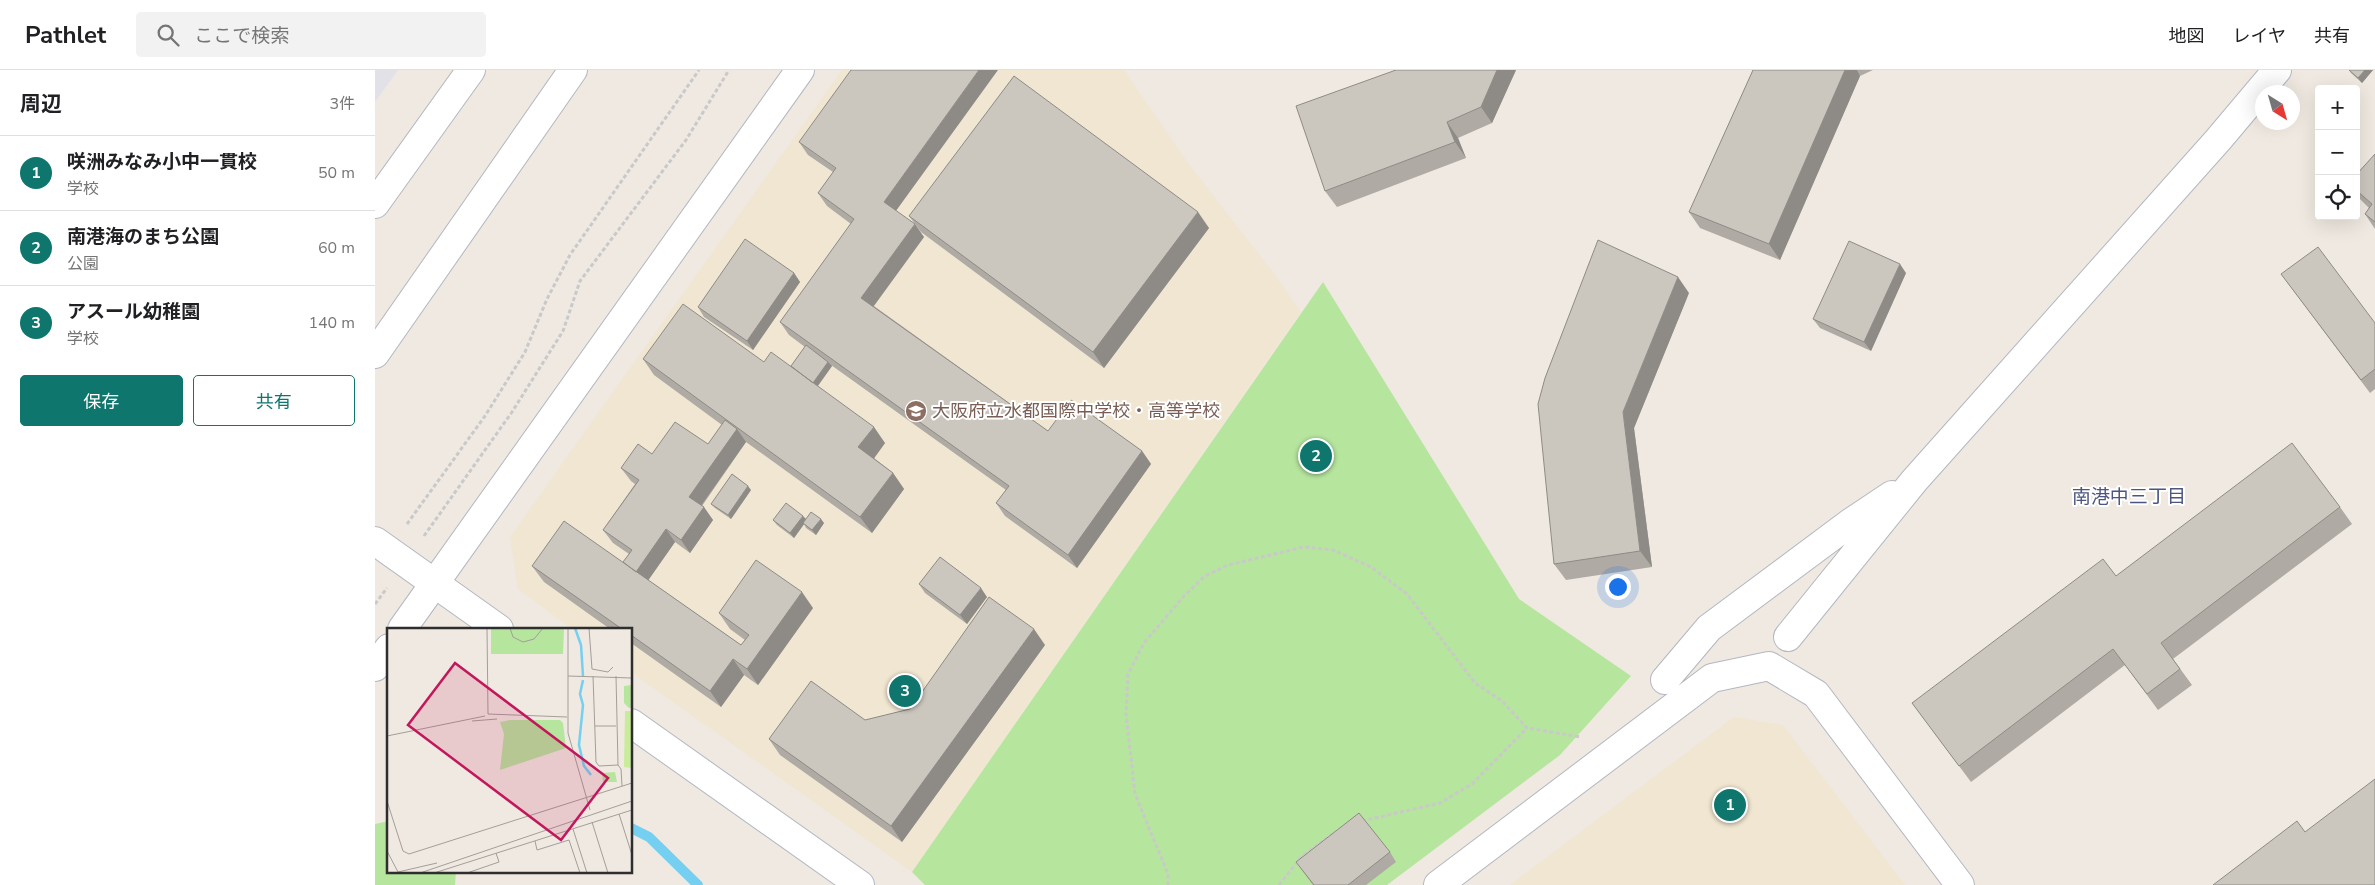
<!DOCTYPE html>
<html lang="ja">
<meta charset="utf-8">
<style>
body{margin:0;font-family:"Nunito Sans","Noto Sans JP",sans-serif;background:#f2f2f2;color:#202124}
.controls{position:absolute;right:15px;top:15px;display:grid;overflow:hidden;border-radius:5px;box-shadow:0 5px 20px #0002}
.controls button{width:45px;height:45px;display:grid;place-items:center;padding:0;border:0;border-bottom:1px solid #e0e0e0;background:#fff;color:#202124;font:25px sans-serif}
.compass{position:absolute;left:1880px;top:15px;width:45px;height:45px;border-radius:50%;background:#fff;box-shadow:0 5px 20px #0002;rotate:143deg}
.you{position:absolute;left:1242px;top:516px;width:18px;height:18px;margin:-12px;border:4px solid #fff;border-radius:50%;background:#1a73e8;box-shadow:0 0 0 8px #1a73e833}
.badge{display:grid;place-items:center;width:32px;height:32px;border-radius:50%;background:#0f766e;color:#fff;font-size:16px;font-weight:700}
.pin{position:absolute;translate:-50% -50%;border:2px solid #fff;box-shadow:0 1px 5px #0006}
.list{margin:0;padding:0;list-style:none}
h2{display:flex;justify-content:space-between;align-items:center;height:65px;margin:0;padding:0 20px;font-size:21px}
h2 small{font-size:16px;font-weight:400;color:#757577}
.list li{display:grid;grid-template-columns:32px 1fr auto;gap:15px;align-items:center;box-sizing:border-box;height:75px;padding:0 20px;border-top:1px solid #e0e0e0}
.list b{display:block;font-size:19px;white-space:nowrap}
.list p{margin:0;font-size:16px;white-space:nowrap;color:#757577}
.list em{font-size:16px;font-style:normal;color:#757577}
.actions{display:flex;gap:10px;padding:15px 20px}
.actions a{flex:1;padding:11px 0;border:1px solid #0f766e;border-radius:5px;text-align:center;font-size:18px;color:#0f766e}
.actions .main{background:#0f766e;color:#fff}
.icon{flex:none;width:28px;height:28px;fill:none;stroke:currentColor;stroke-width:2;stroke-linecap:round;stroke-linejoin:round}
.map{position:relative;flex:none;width:2000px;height:815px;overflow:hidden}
header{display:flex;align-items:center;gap:30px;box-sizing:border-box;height:70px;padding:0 25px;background:#fff;border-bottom:1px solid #e0e0e0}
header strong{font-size:24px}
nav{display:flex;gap:28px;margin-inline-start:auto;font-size:18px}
.search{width:350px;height:45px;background:#f2f2f2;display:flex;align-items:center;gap:12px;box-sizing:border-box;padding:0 18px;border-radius:5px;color:#757577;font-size:19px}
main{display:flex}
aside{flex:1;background:#fff}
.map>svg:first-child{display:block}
.industrial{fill:#e3e1e8}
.education{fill:#f0e6d1}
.green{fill:#b6e59e}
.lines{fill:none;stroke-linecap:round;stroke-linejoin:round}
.stream{stroke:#75cff0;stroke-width:10}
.minor-casing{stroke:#b4b7c1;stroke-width:30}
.path{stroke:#c9c9c9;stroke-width:3;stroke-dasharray:4 2.5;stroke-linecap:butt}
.minor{stroke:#fff;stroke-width:28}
.wall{fill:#afaba4}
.shaded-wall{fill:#8e8b86}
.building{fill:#cbc7bf;stroke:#8e8b86}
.labels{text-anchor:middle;stroke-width:4;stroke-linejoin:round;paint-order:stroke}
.education-label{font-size:18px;fill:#785e54;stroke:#fff;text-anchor:start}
.neighbourhood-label{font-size:19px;fill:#4d5680;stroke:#fff}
.inset-river{fill:none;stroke:#75cff0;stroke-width:2.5}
.inset-road{fill:none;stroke:#a29e99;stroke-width:1}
.view{fill:#c2185b;fill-opacity:0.15;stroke:#c2185b;stroke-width:2.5}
.inset-edge{fill:none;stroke:#2e2e2e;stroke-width:2.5}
</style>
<header>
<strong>Pathlet</strong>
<div class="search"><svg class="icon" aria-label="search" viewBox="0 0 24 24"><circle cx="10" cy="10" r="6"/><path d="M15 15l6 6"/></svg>ここで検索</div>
<nav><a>地図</a><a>レイヤ</a><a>共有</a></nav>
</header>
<main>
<aside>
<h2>周辺<small>3件</small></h2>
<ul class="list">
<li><span class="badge">1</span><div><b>咲洲みなみ小中一貫校</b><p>学校</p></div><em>50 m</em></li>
<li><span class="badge">2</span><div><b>南港海のまち公園</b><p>公園</p></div><em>60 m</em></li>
<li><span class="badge">3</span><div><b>アスール幼稚園</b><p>学校</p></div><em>140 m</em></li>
</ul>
<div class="actions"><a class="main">保存</a><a>共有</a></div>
</aside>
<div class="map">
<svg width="2000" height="815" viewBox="0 0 2000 815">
<rect width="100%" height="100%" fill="#efe9e1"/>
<path class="industrial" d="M0 0H23L0 32Z"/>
<path class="education" d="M467 0H749L813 93 897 201 926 242 537 802 256 602V559H197L143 519 135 467Z
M1359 647 1408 655 1530 815H1135Z"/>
<path class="green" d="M948 212 1144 529 1256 606 1185 685 1012 815H550L537 802Z
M14 751V801H81L80 815H0V754Z"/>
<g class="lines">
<path class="stream" d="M256 758 274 767 323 815"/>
<g class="minor-casing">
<path id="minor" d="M0 134 96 0
M0 284 198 0
M0 471 124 559
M27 559 425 0
M1413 567 1539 411 1843 70 1902 0
M0 597 14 578
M1290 610 1334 558 1475 453 1517 425
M256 653 485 815
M1063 815 1337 608 1394 596 1441 624 1585 815"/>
</g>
<path class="path" d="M32 454 110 346 150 282 172 229 195 185 324 0
M49 466 137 342 188 261 205 211 311 70 354 0
M0 534 12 518
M987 751 1065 733 1097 714 1152 658
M793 815V804L760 724 751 644 753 604 769 573 808 527 830 506 853 495 929 477 958 480 996 497 1032 524 1100 613 1127 631 1152 658 1206 667
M904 815 927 786 962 761"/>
<use href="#minor" class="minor"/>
</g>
<path class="wall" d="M1021 0H1141L1117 53 1083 68 1091 88 962 137 950 121Z
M1378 0H1498L1485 6 1405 190 1325 158 1314 142Z
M1974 0H1998L1987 13 1976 3Z
M424 72 521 141 549 167 499 236 673 361 767 381 776 394 702 498 630 446 621 433 631 420 456 295 457 296 443 316 510 373 499 388 518 403 529 419 497 463 371 372 327 436 338 450 315 483 300 472 273 510 366 575 370 570 355 559 344 543 438 538 383 615 369 605 346 637 256 573V559H235L169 512 157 496 248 492 254 484 238 473 228 460 260 414 256 411 246 398 277 384 333 374 347 355 279 305 268 289 389 292 416 296 430 277 414 265 405 252 476 154 452 136 443 123 458 102 433 85Z
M2000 84V159L1990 144 1994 138 1981 125V105Z
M534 146 834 158 729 298 546 162Z
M419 203 425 212 378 280 329 247 323 237Z
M1531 203 1496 281 1445 258 1438 249Z
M1906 204 2000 253V319L1995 323Z
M1314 223 1259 358 1277 497 1191 510 1179 494Z
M376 420 356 449 340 438 336 434Z
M1965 437 1977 454 1798 589 1817 615 1783 640 1750 595 1596 712 1537 633 1741 506Z
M431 449 449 453 441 465 431 458 429 454 419 468 402 455 398 450Z
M544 514 612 527 592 554 550 523Z
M670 575 527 772 405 685 394 669 490 650 535 639Z
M1015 782 1021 792 991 815H938L921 792Z"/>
<path class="shaded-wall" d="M604 0H623L518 145 509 132Z
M1122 0H1141L1117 53 1106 37Z
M1470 0H1482L1485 6 1405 190 1394 174Z
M1990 0H1998L1987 13 1983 8Z
M1072 52 1083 68 1091 88 1080 72Z
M823 142 834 158 729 298 718 282Z
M540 154 549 167 495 241 486 228Z
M1525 194 1531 203 1496 281 1489 272Z
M419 203 425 212 378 280 372 271Z
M1303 207 1314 223 1259 358 1277 497 1265 481 1248 342Z
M453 292 457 296 439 321 436 316Z
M499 357 510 373 495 394 483 377Z
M362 359 371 372 323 440 314 427Z
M767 381 776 394 702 498 693 485Z
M518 403 529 419 497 463 485 447Z
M373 416 376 420 356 449 353 445Z
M329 437 338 450 315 483 306 470Z
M428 446 432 450 419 468 415 463Z
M446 449 449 453 441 465 437 460Z
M291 459 300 472 270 515 261 502Z
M606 518 612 527 592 554 585 545Z
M427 522 438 538 383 615 372 599Z
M659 559 670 575 527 772 516 756Z
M358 589 369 605 346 637 335 621Z"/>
<path class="building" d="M476 0H604L509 132 540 154 486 228 673 361 696 330 767 381 693 485 621 433 634 416 405 252 479 149 443 123 461 98 424 72Z
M1021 0H1122L1106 37 1072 52 1080 72 950 121 921 36Z
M1378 0H1470L1394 174 1314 142Z
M1974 0H1990L1983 8Z
M639 6 823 142 718 282 534 146Z
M2000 84V152L1990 144 1997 134 1981 120V105Z
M370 169 419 203 372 271 323 237Z
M1223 170 1303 207 1248 342 1265 481 1179 494 1163 334 1170 308Z
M1474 171 1525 194 1489 272 1438 249Z
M1943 177 2000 253V299L1986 310 1906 204Z
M308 234 389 292 396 282 499 357 483 377 518 403 485 447 268 289Z
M431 275 453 292 438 313 416 296Z
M350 350 362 359 314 427 329 437 306 470 291 459 261 502 248 492 257 480 228 460 264 410 246 398 263 374 277 384 300 352 333 374Z
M1917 373 1965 437 1786 573 1805 599 1772 624 1738 579 1584 696 1537 633 1728 489 1741 506Z
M357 404 373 416 353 445 336 434Z
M411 433 428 446 415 463 398 450Z
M436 442 446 449 437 460 428 453Z
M189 451 366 575 374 565 344 543 381 490 427 522 372 599 358 589 335 621 256 565V559H247L157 496Z
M565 487 606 518 585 545 544 514Z
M614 527 659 559 516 756 394 669 436 611 490 650 535 639Z
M2000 709V815H1838L1922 751 1930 762Z
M984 743 1015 782 973 815H939L921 792Z"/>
<defs>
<g id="school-disc" transform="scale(1.125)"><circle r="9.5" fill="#8d6e63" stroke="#fff"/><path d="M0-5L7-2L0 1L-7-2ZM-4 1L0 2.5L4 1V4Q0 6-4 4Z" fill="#fff"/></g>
</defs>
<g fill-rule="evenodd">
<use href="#school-disc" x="541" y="341"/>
</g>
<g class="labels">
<g class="education-label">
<text x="557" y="347">大阪府立水都国際中学校・高等学校</text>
</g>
<g class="neighbourhood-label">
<text x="1754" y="433">南港中三丁目</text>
</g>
</g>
<g transform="translate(12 558)">
<rect width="245" height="245" fill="#efe9e1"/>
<path d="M104 0H177L176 26H104ZM245 57V80H242L237 75V58ZM123 92H173L176 95 179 120 113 142 117 106 113 94ZM228 144 230 154H216L215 145Z" fill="#b6e59e"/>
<path d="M238 83H245V140L237 139Z" fill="#c9ec9a"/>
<path class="inset-river" d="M188 0 194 17 196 48M196 52 193 66 196 77 192 117 197 138 204 147"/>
<path class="inset-road" d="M100 0 101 86 180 89M123 0 126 9 136 14 147 11 156 0M181 0V105L203 182M202 0 205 41 221 44 226 39M181 48 245 50M206 48 209 134 212 138 231 137M229 48 231 137 234 141 235 158M85 93 110 91M208 98H229M0 108 98 88M0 173 16 223 22 226 245 155M232 186 245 227M205 194 221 245M186 201 200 245M148 213 150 222 182 212 193 245M0 223 11 244 50 235M33 245 245 173M47 245 245 182M80 245 112 234 109 225"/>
<path class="view" d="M68 35 221 150 174 212 21 97Z"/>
<rect width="245" height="245" class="inset-edge"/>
</g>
</svg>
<div class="controls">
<button>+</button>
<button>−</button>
<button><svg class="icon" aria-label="locate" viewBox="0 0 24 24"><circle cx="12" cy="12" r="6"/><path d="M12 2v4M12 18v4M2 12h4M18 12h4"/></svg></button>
</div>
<svg class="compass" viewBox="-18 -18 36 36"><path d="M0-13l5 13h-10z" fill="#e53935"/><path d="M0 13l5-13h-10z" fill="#757577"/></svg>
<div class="you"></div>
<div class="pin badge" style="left:1355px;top:735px">1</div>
<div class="pin badge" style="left:941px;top:386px">2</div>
<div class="pin badge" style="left:530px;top:621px">3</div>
</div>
</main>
